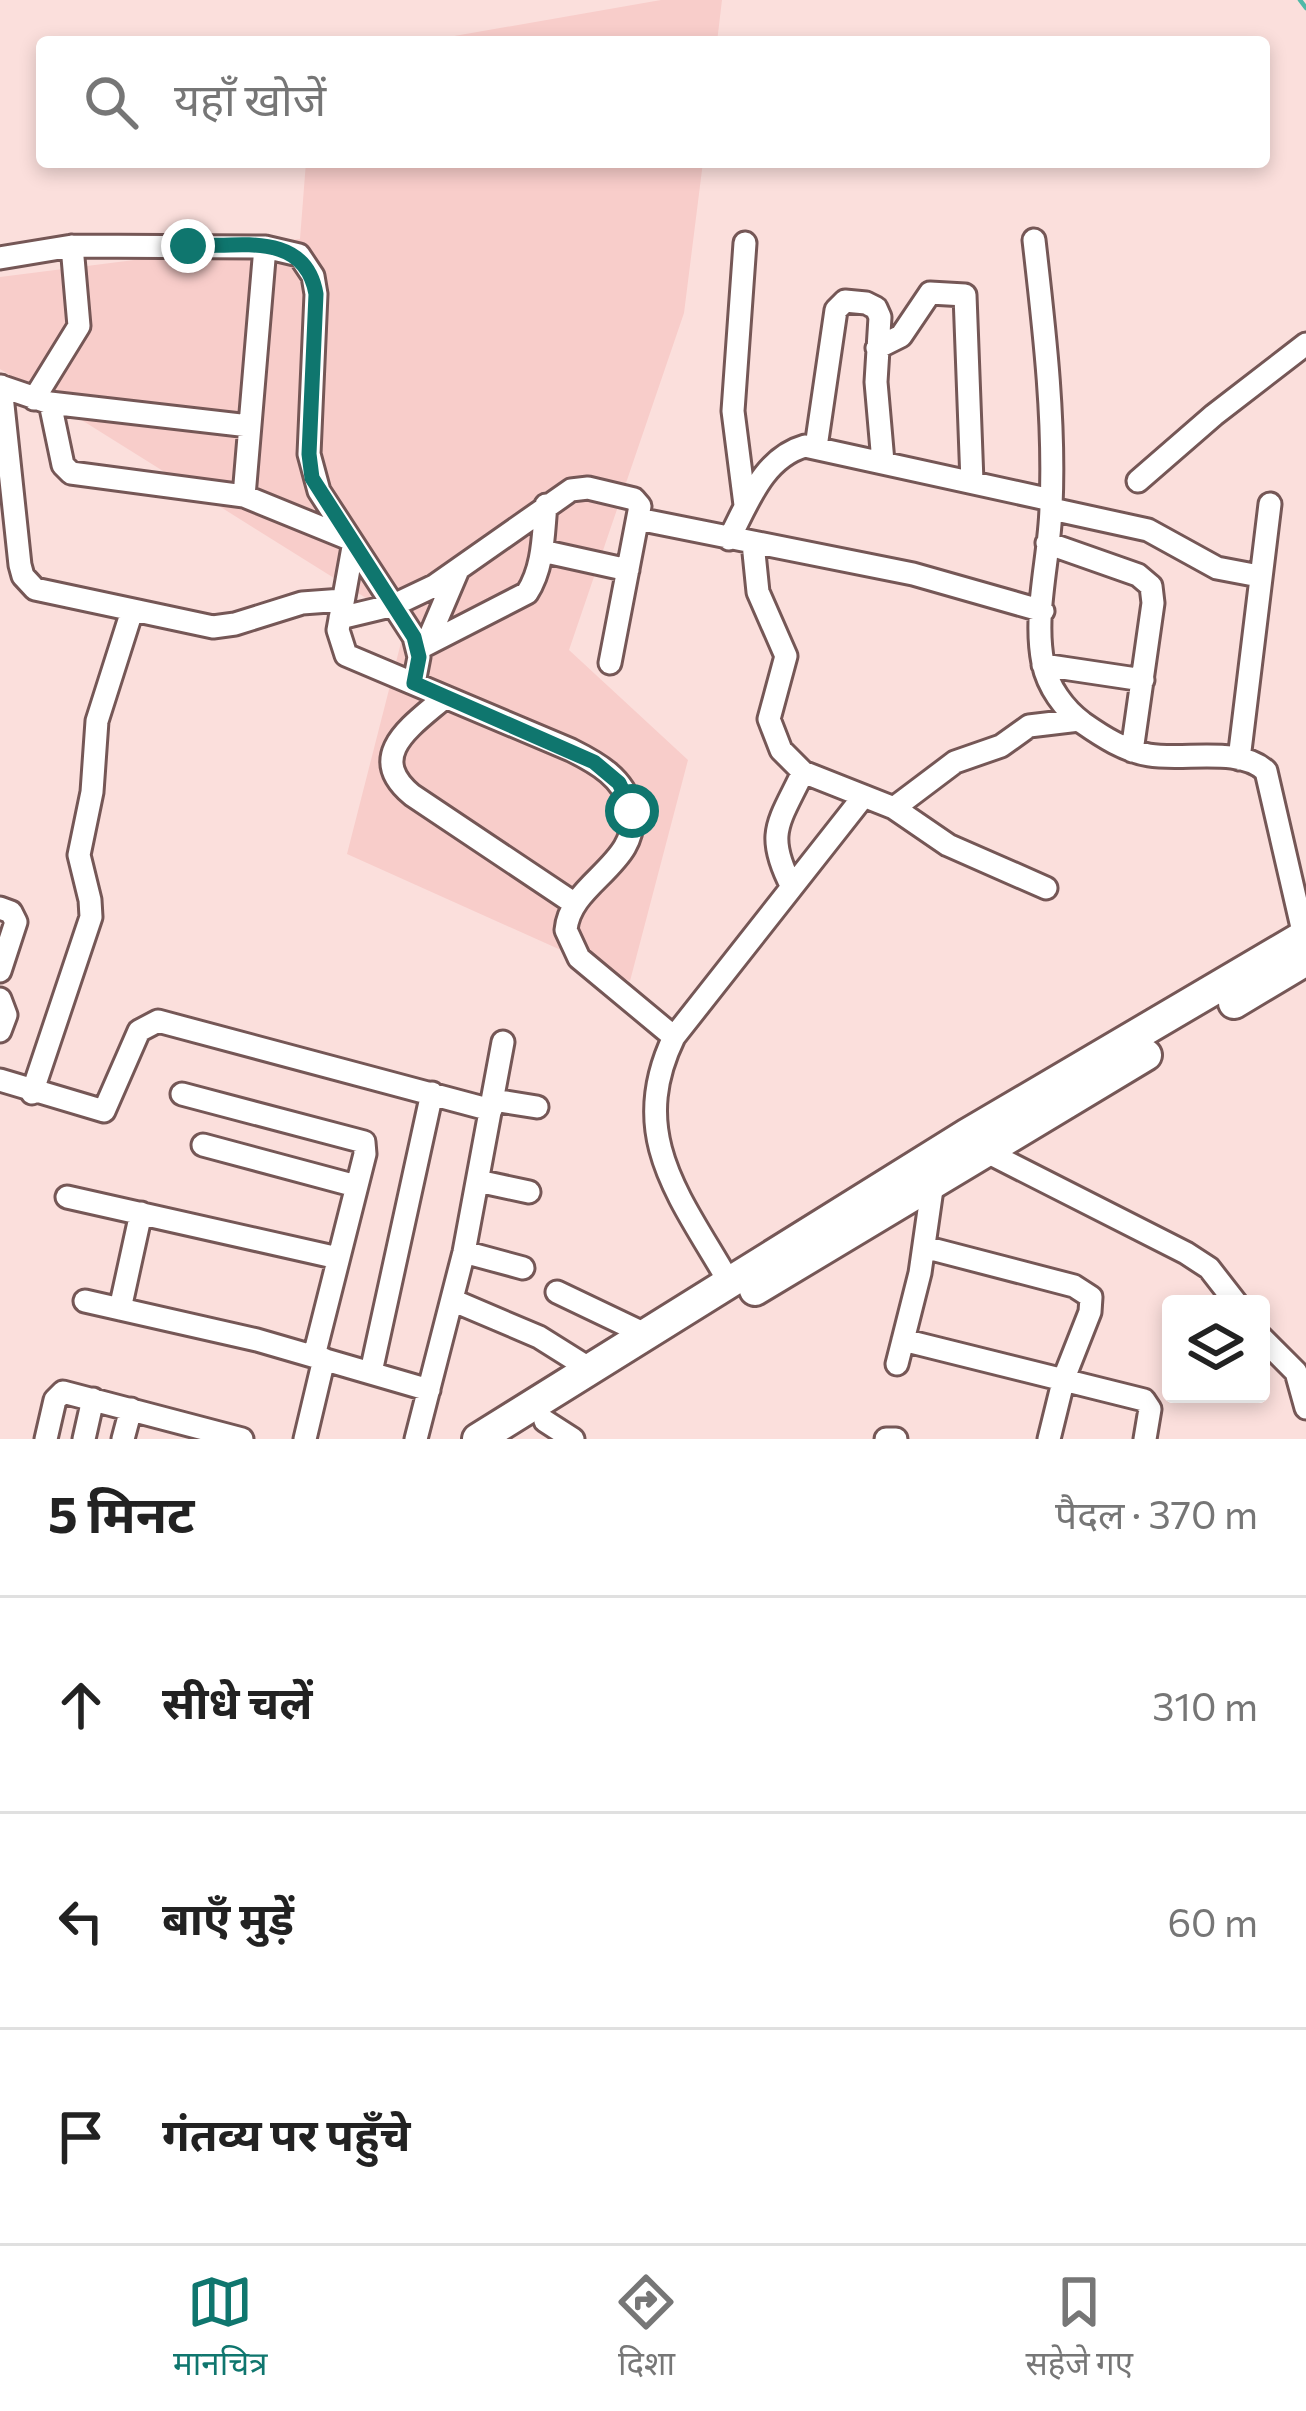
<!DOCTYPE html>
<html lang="hi">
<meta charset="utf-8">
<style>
body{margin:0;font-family:Commissioner,"Noto Sans Devanagari",sans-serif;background:#f2f2f2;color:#222}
.controls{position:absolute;right:36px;bottom:36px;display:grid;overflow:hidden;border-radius:12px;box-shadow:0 6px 18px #0003}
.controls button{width:108px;height:108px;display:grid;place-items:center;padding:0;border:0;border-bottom:3px solid #e0e0e0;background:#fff;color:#222;font:60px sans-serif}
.stop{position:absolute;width:36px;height:36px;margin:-27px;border:9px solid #0f766e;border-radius:50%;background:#fff}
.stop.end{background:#0f766e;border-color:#fff;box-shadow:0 3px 12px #0008}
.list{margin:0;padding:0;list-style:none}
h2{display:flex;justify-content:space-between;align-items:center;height:156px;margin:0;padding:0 48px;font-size:51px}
h2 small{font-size:39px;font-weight:400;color:#767676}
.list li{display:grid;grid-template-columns:78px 1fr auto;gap:36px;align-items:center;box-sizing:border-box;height:216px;padding:0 48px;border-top:3px solid #e0e0e0}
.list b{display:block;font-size:45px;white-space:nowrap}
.list em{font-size:39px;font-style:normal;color:#767676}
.icon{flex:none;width:66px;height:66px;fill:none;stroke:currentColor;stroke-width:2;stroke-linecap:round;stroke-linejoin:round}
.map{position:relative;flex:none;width:1306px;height:1439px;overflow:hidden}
.search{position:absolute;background:#fff;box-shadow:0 6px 18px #0003;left:36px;right:36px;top:36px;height:132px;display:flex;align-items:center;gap:30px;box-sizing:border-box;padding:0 42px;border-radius:12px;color:#767676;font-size:45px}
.sheet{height:804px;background:#fff}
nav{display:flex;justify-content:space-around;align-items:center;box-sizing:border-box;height:168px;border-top:3px solid #e0e0e0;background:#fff;font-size:33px;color:#767676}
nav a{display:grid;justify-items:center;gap:6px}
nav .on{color:#0f766e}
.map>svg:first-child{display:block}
.built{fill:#f8cdca}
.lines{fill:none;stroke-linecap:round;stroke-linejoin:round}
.stream{stroke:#4fb9a8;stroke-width:4.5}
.minor-casing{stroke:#755756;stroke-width:27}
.highway-casing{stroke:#755756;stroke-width:36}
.minor{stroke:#fff;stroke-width:21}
.highway{stroke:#fff;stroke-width:30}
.route{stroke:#0f766e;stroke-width:15}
</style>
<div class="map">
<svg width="1306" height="1439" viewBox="0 0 1306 1439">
<rect width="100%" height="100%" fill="#fbdfdc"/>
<path class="built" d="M661 0H722L717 42H420Z
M306 162H703L684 313 569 650 688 760 630 981 347 854 406 623 0 369V277L300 239Z"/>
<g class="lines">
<path class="stream" d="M1300 0 1306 8"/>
<g class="minor-casing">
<path id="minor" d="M1034 240C1044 328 1055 418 1051 507 1050 557 1033 613 1043 663 1048 687 1064 709 1083 723 1103 737 1125 751 1149 755 1184 761 1239 746 1266 771L1304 936
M0 258 72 246 265 247 299 255 313 276 316 294 309 454 319 491 414 637 419 657 414 683
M877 348 901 336 930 293 965 295 972 482
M0 386 50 403 249 426
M1 386 20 565 23 576 35 589 213 627 235 624 302 603 343 600
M34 399 79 326 72 246
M50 403 63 465 71 473 244 496 347 538
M816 447 836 310 845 301 866 303 876 308 880 317 876 382 883 462
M1138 481 1214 415 1306 344
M244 496 265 247
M745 505 733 411 745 243
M1052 509 1148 530 1217 568 1259 576
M638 519 913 574 1043 611
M729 539C748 503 763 458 805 446L1051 500
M753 543 758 592 786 656 769 719 781 750 803 772 894 808 955 762 1001 746 1029 726 1079 720
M1047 543 1138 575 1151 586 1153 603 1132 751
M353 547 338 630 346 655 571 750C597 763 624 778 631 808 643 864 570 881 566 930L579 958 674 1037
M542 551 628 570
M340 618 394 605 434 586 571 490 588 488 634 499 640 506 610 663
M426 645 458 570
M418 649 527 593C544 567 543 534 546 505
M1043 665 1143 680
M445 697C413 725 364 755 412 795L575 904
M1239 759 1270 504
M894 808 948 845 1046 888
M792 887C764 833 779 823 803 772
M0 908 11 912 16 922 0 971
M0 999 6 1015 0 1031
M0 1080 104 1111 139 1031 158 1021 491 1110
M32 1093 91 917 90 900 79 855 92 792 97 721 132 611
M182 1094 364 1142 365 1154 314 1356
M493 1100 537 1107
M203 1145 356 1186
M985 1151 1186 1253 1209 1268 1237 1304
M478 1181 529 1192
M67 1197 338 1258
M924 1247 1074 1286 1091 1297 1090 1312 1064 1378 1049 1439
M464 1252 523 1268
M729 1282C681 1198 626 1136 674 1037L863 797
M557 1292 647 1335
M452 1300 539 1337 590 1369
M85 1301 257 1340 429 1390
M120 1309 141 1213
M1261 1337 1296 1372 1306 1408
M903 1340 1144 1400 1150 1409 1145 1439
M897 1364 920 1273 933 1182
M371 1372 432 1093
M545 1421 573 1439
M46 1439 55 1400 63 1392 242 1439
M84 1439 93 1399
M123 1439 131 1409
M305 1439 324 1359
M416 1439 464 1252 503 1042
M886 1439H896"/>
</g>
<g class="highway-casing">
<path id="highway" d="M1234 1003 1306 960
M755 1290 1146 1055
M478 1439 966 1135 1306 935"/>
</g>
<use href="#minor" class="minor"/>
<use href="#highway" class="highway"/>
</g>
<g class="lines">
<path class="route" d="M188 246C238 247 305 230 316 294L309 454 312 478 414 637 419 657 414 683 594 762 619 783 632 811"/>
</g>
</svg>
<div class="controls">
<button><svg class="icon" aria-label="layers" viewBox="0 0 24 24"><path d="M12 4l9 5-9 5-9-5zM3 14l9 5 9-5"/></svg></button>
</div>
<div class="stop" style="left:632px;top:811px"></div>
<div class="stop end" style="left:188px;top:246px"></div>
<div class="search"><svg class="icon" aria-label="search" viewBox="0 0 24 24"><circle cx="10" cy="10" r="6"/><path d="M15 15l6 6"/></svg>यहाँ खोजें</div>
</div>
<section class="sheet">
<h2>5 मिनट<small>पैदल · 370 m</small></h2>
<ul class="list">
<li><svg class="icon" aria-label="ahead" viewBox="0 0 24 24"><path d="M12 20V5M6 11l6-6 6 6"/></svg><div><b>सीधे चलें</b></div><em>310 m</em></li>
<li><svg class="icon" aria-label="left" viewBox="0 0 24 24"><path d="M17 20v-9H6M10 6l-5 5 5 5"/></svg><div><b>बाएँ मुड़ें</b></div><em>60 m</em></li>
<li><svg class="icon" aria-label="arrive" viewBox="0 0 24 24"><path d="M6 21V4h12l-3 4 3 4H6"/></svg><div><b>गंतव्य पर पहुँचे</b></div></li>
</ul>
</section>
<nav>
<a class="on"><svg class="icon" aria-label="map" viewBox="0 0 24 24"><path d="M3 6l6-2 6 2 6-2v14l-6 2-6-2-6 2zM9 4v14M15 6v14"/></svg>मानचित्र</a>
<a><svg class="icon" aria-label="directions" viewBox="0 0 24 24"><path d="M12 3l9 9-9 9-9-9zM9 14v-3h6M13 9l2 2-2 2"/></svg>दिशा</a>
<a><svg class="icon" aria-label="saved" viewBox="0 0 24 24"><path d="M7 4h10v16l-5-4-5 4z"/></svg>सहेजे गए</a>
</nav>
